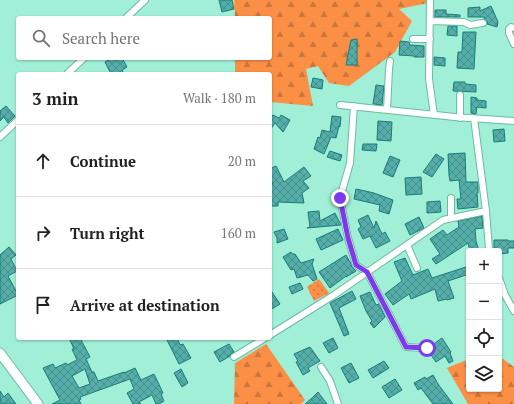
<!DOCTYPE html>
<meta charset="utf-8">
<style>
body{margin:0;font-family:"PT Serif",serif;background:#f2f2f2;color:#202124}
.controls{position:absolute;right:12px;bottom:12px;display:grid;overflow:hidden;border-radius:4px;box-shadow:0 1px 3px #0004}
.controls button{width:36px;height:36px;display:grid;place-items:center;padding:0;border:0;border-bottom:1px solid #e0e0e0;background:#fff;color:#202124;font:20px sans-serif}
.stop{position:absolute;width:12px;height:12px;margin:-9px;border:3px solid #7c3aed;border-radius:50%;background:#fff}
.stop.end{background:#7c3aed;border-color:#fff;box-shadow:0 1px 4px #0008}
.list{margin:0;padding:0;list-style:none}
h2{display:flex;justify-content:space-between;align-items:center;height:52px;margin:0;padding:0 16px;font-size:17px}
h2 small{font-size:13px;font-weight:400;color:#757577}
.list li{display:grid;grid-template-columns:26px 1fr auto;gap:12px;align-items:center;box-sizing:border-box;height:72px;padding:0 16px;border-top:1px solid #e0e0e0}
.list b{display:block;font-size:15px;white-space:nowrap}
.list em{font-size:13px;font-style:normal;color:#757577}
.icon{flex:none;width:22px;height:22px;fill:none;stroke:currentColor;stroke-width:2;stroke-linecap:round;stroke-linejoin:round}
.map{position:relative;flex:none;width:514px;height:404px;overflow:hidden}
.search{position:absolute;background:#fff;box-shadow:0 1px 3px #0004;left:16px;top:16px;width:256px;height:44px;display:flex;align-items:center;gap:10px;box-sizing:border-box;padding:0 14px;border-radius:4px;color:#757577;font-size:15px}
.panel{position:absolute;background:#fff;box-shadow:0 1px 3px #0004;left:16px;top:72px;width:256px;height:268px;border-radius:4px}
.map>svg:first-child{display:block}
.green{fill:url(#green-dots)}
.forest{fill:url(#forest-firs)}
.building{fill:url(#building-cross-hatch);stroke:#177c79;fill-rule:evenodd}
.lines{fill:none;stroke-linecap:round;stroke-linejoin:round}
.street-casing{stroke:#6cbaa2;stroke-width:8}
.secondary-casing{stroke:#6cbaa2;stroke-width:11}
.street{stroke:#fff;stroke-width:6}
.secondary{stroke:#fff;stroke-width:9}
.route{stroke:#7c3aed;stroke-width:5}
</style>
<div class="map">
<svg width="514" height="404" viewBox="0 0 514 404">
<defs>
<pattern id="green-dots" width="8" height="8" patternUnits="userSpaceOnUse"><rect width="8" height="8" fill="#fb8f45"/><path d="M2 2h.1M6 6h.1" fill="none" stroke="#cb763a" stroke-width="1.8" stroke-linecap="round"/></pattern>
<pattern id="forest-firs" width="22" height="20" patternUnits="userSpaceOnUse"><rect width="22" height="20" fill="#fb8f45"/><path d="M5 1l3.5 6h-7zM16 11l3.5 6h-7z" fill="#cb763a"/></pattern>
<pattern id="building-cross-hatch" width="8" height="8" patternUnits="userSpaceOnUse"><rect width="8" height="8" fill="#55aeaa"/><path d="M0 0l8 8M0 8l8-8" fill="none" stroke="#468f8b"/></pattern>
</defs>
<rect width="100%" height="100%" fill="#a0efd6"/>
<path class="green" d="M319 279 329 293 314 301 307 287Z"/>
<path class="forest" d="M234 0H428V3L399 9 412 21 395 52 349 86 329 83 318 66 306 69 313 106 270 102V74H235V58H270V18H235Z
M266 344 305 400 301 404H234L235 363Z
M499 356 514 367V404H468L447 368 469 359V389H499Z"/>
<path class="building" d="M219 0H232L234 9 222 12Z
M491 6 498 22 497 27 487 24V21L484 19 485 17H468V8L480 7V11Z
M435 10H446V14L460 15V17H435Z
M448 26H457V36L447 35Z
M463 32H476L474 69 457 68 458 52H462Z
M357 39V65H346L351 40Z
M400 41 409 42 410 45 424 46V57H414V56L399 55Z
M434 57 445 58V66L434 65Z
M112 58H122L127 67 122 70 124 74H111L105 62Z
M313 78 323 80 322 89 311 87Z
M454 82H465V84L476 85V92L453 91Z
M376 85 384 86 382 105 373 104Z
M471 97 477 98V100L486 101V108L477 107 476 114 471 113Z
M6 106 15 116 8 123 4 117 0 121V111Z
M273 115 279 118 281 115 290 120 283 132 275 123 270 130V119Z
M332 116 341 117 340 127 339 126 336 138 331 137 324 154 314 149 318 137 320 138 322 130 330 132Z
M378 121 392 122 391 141 377 140Z
M504 129 505 141 494 142 493 130Z
M363 144H377L376 151 362 150Z
M330 151 342 155 340 161 327 157Z
M465 153 466 182H478V193H477L478 207 458 209 457 199H461L459 180 450 181 449 175 448 154Z
M436 154 444 159 432 177 423 172Z
M390 156 400 160 393 177 383 173Z
M276 166 284 182 304 167 311 176 303 181 309 188 302 193 304 203 278 202V206H270V185L273 184 270 178V169Z
M421 177 422 194 406 195 405 178Z
M356 189 374 193 393 200 389 214 379 211 380 205 354 199Z
M440 201 441 212 427 213V202Z
M319 211 320 221 335 213 341 225 307 228 310 227 308 212Z
M368 215 374 228 376 221 382 234 385 232 390 241 376 248 370 236 363 239 358 229 361 227 358 220Z
M482 216 483 228 475 229 476 241 479 251H470L468 243 436 264 432 259 440 254 430 239 443 230 447 235 459 227 458 221Z
M419 217 424 228 410 235 405 224Z
M284 229 288 239 277 243V238L274 232Z
M338 229 343 240 321 250 316 239Z
M494 240H508V241H514V248H508V253L499 254V251H494Z
M9 247 16 255 11 259 17 271 8 276 16 291 18 289V295L0 304V255Z
M291 252 292 254H295L301 263 314 259 312 264 317 279 313 281 308 275 297 278 294 269 291 270 283 257Z
M346 255 350 262 352 267 356 271 346 277V276L330 288 319 272Z
M405 258 413 275 428 269 432 278 469 266V274L448 281 454 298 447 300V299L438 301 435 289 411 299 409 294 393 305 385 294 402 281 394 262Z
M300 283 303 289 292 294 289 287Z
M270 289 280 304 270 310Z
M352 291 356 299 339 308 349 334 344 336 330 303Z
M370 292 376 305 379 304 385 317 374 328 370 323 372 321 366 311 360 296Z
M69 338H80L90 357 86 359 92 372H94L98 381 124 372V373L135 368 141 380 154 374 163 393 161 394 164 401 159 404H156L152 395 139 402 141 404H133L127 393 134 389 130 379 80 397 81 399 79 400 81 404H52L60 400 43 368 53 364 55 368 66 363 67 365 77 360 72 349H74ZM85 369 90 384 79 388 72 376Z
M166 338H177L180 345 183 344 191 358 179 364Z
M333 338 338 348 329 353 323 343Z
M442 338 451 352 450 353 453 361 449 363 445 356 436 362 429 352 431 349V346Z
M229 344 234 352 230 355V356L220 362 214 352Z
M310 347 320 361 308 368 310 371 303 375 296 362 298 361 294 354Z
M384 361 389 368 373 378 368 370Z
M351 363 359 378 349 383 341 368Z
M181 369 188 383 182 387 174 373Z
M433 375 438 384 453 404H433L421 388 418 390 414 383 425 377 426 379Z
M395 379 402 390 389 398 382 387Z
M0 391 4 397 8 393 16 404H0Z
M318 392 327 404H305L312 398Z"/>
<g class="lines">
<g class="street-casing">
<path id="street" d="M430 0 429 79 434 115
M126 18 145 0
M430 21 464 22 470 25 483 23
M514 28 511 27 509 29V33L514 44
M413 39H430
M67 74 84 58
M460 95V118
M340 105 455 117 514 121
M354 106 350 163 340 198 348 238 356 265 367 272 406 347 427 348
M387 110 389 69 390 61
M474 118 486 211 489 249V251
M0 137 18 120
M451 198V218
M407 245 417 268
M499 278 505 295 514 311
M270 335 334 295 443 220 486 211
M234 357 265 338
M321 367 330 381 338 404"/>
</g>
<g class="secondary-casing">
<path id="secondary" d="M0 353 38 404"/>
</g>
<use href="#street" class="street"/>
<use href="#secondary" class="secondary"/>
</g>
<g class="lines">
<path class="route" d="M340 198 348 238 356 265 367 272 406 347 427 348"/>
</g>
</svg>
<div class="controls">
<button>+</button>
<button>−</button>
<button><svg class="icon" aria-label="locate" viewBox="0 0 24 24"><circle cx="12" cy="12" r="6"/><path d="M12 2v4M12 18v4M2 12h4M18 12h4"/></svg></button>
<button><svg class="icon" aria-label="layers" viewBox="0 0 24 24"><path d="M12 4l9 5-9 5-9-5zM3 14l9 5 9-5"/></svg></button>
</div>
<div class="stop" style="left:427px;top:348px"></div>
<div class="stop end" style="left:340px;top:198px"></div>
<div class="search"><svg class="icon" aria-label="search" viewBox="0 0 24 24"><circle cx="10" cy="10" r="6"/><path d="M15 15l6 6"/></svg>Search here</div>
<section class="panel">
<h2>3 min<small>Walk · 180 m</small></h2>
<ul class="list">
<li><svg class="icon" aria-label="ahead" viewBox="0 0 24 24"><path d="M12 20V5M6 11l6-6 6 6"/></svg><div><b>Continue</b></div><em>20 m</em></li>
<li><svg class="icon" aria-label="right" viewBox="0 0 24 24"><path d="M7 20v-9h11M14 6l5 5-5 5"/></svg><div><b>Turn right</b></div><em>160 m</em></li>
<li><svg class="icon" aria-label="arrive" viewBox="0 0 24 24"><path d="M6 21V4h12l-3 4 3 4H6"/></svg><div><b>Arrive at destination</b></div></li>
</ul>
</section>
</div>
